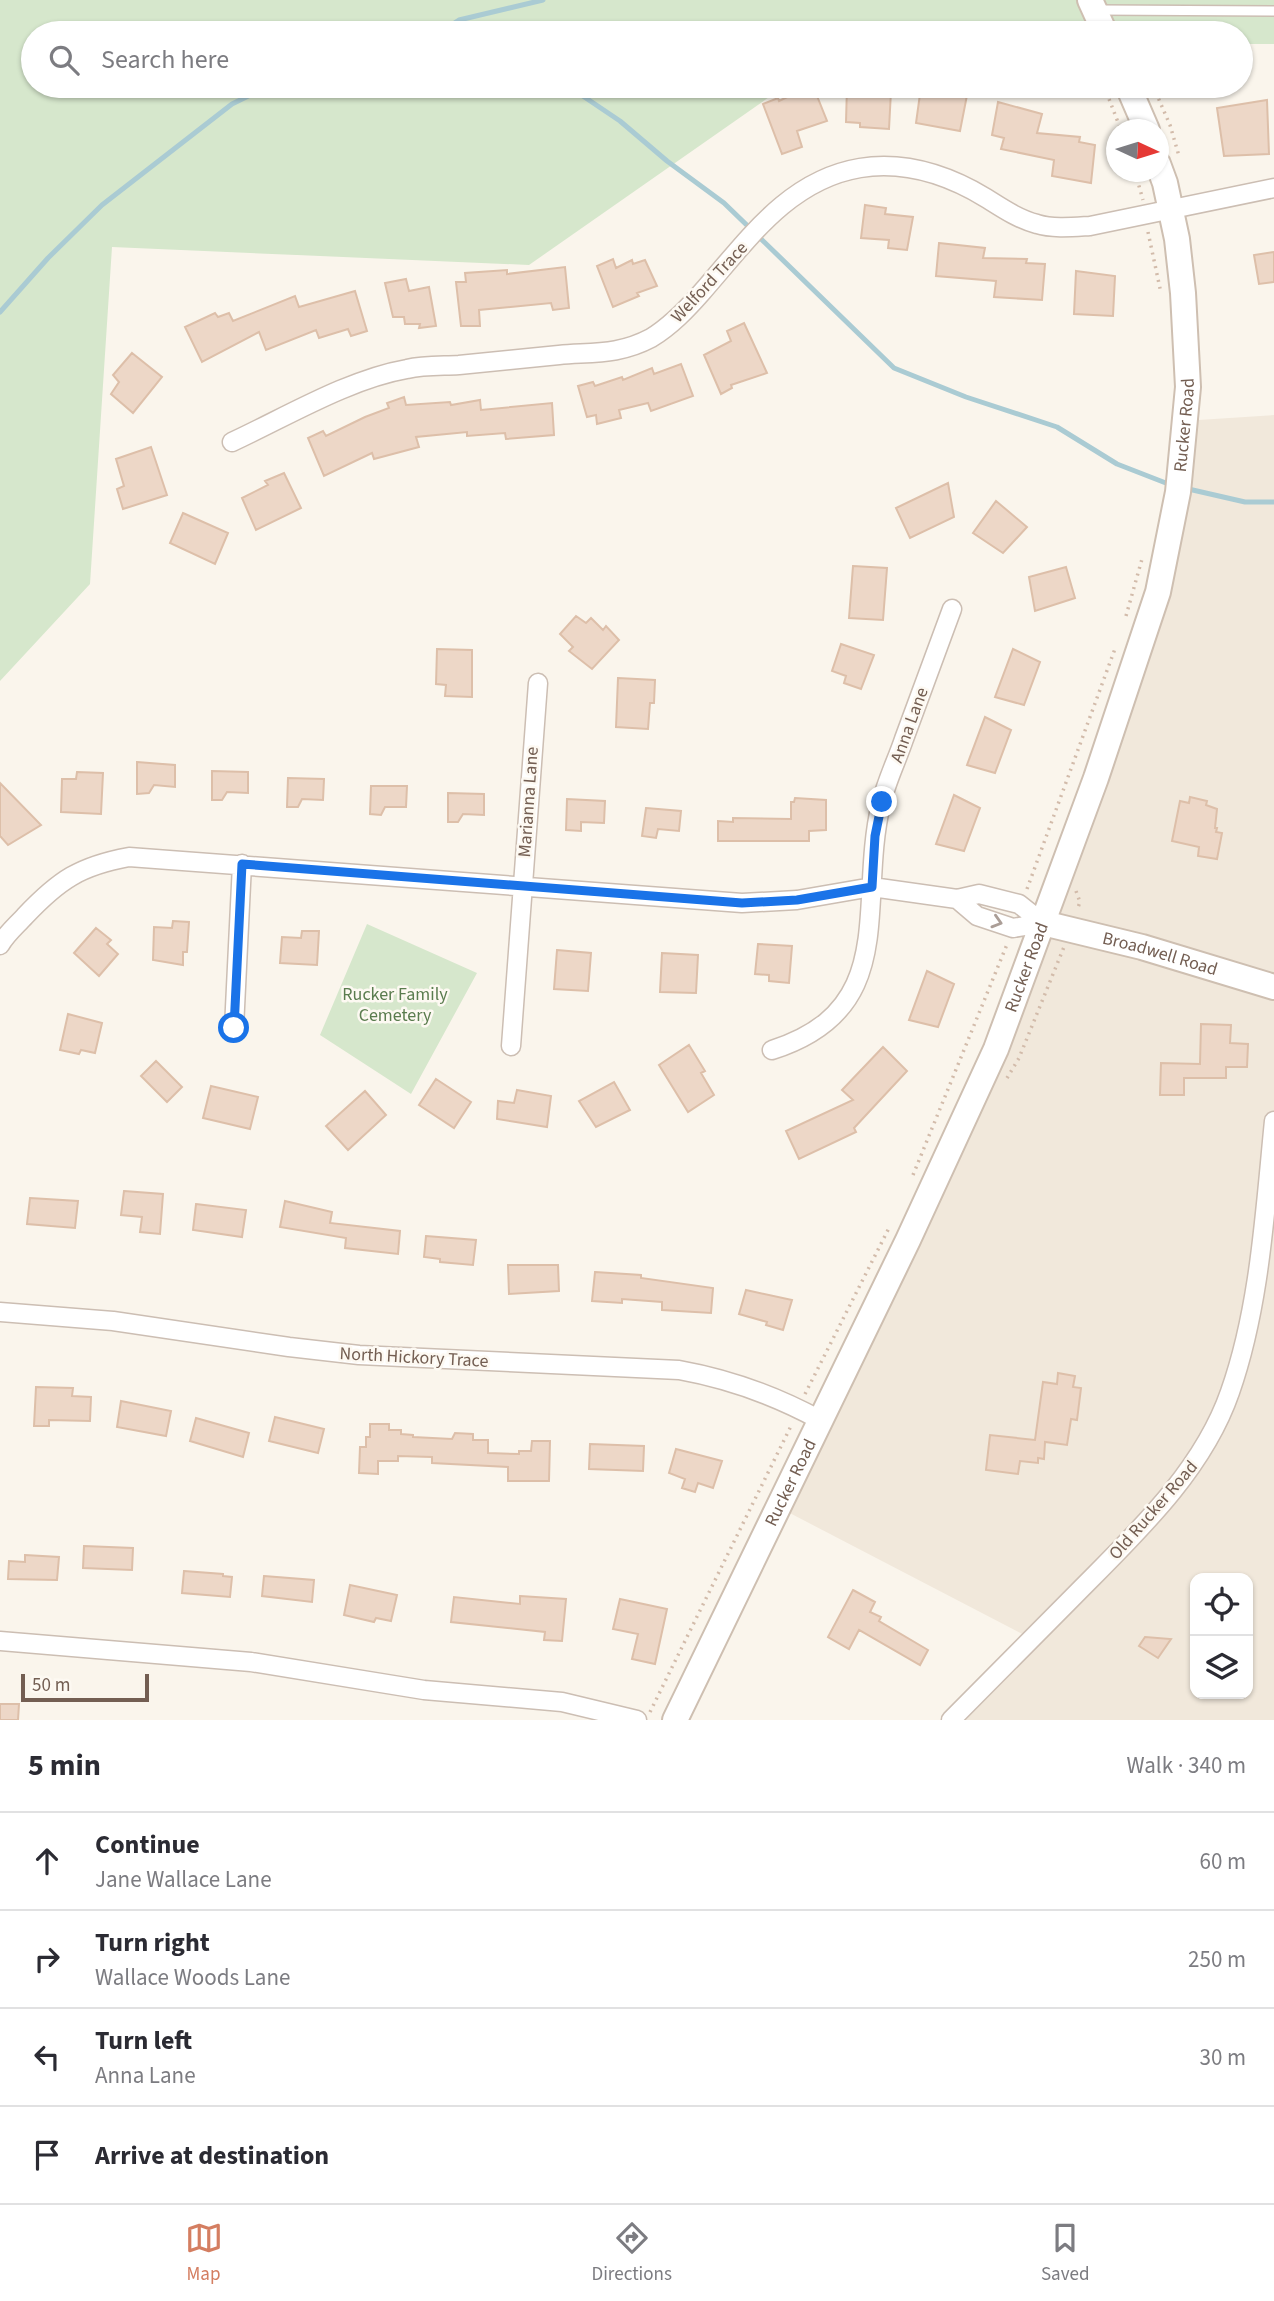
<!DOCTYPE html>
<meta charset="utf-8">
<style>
body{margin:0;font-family:"Source Sans 3",sans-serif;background:#f2f2f3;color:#2b2b33}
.controls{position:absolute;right:21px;bottom:21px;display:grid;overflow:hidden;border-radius:14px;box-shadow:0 2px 5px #0004}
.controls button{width:63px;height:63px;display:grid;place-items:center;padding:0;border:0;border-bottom:2px solid #e1e1e2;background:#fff;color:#2b2b33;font:35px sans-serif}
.compass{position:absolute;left:1106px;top:119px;width:63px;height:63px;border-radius:50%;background:#fff;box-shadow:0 2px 5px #0004;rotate:94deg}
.scale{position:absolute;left:21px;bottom:18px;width:128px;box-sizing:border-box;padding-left:7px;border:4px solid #735e52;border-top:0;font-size:19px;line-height:24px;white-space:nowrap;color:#735e52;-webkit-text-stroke:5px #fdf9f2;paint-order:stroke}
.stop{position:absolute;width:21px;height:21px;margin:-16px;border:5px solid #1a73e8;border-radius:50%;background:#fff}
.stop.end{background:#1a73e8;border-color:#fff;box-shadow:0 2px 7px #0008}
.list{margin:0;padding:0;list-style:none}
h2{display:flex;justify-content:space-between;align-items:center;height:91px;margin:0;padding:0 28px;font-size:30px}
h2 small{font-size:23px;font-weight:400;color:#7c7c81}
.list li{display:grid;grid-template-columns:46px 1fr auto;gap:21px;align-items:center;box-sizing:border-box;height:98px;padding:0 28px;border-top:2px solid #e1e1e2}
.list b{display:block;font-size:26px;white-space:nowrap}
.list p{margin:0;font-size:23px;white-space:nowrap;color:#7c7c81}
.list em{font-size:23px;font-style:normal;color:#7c7c81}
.icon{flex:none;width:38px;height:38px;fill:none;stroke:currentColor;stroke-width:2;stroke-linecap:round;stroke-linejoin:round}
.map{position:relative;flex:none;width:1274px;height:1720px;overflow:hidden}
.search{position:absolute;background:#fff;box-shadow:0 2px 5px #0004;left:21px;right:21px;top:21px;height:77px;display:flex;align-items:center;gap:18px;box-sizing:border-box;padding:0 24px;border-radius:38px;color:#7c7c81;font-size:26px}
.sheet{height:483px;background:#fff}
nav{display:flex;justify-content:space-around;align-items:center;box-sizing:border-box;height:98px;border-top:2px solid #e1e1e2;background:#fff;font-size:19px;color:#7c7c81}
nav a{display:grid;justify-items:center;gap:4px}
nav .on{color:#d47e61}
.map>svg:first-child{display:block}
.residential{fill:#f1e8db;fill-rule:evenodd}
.green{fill:#d6e7cc}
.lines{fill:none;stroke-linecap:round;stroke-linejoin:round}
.stream{stroke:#aacbd3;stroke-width:5}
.building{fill:#edd7c7;stroke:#ddbfa9;stroke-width:2}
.lane-casing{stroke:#ccbeb3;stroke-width:12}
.street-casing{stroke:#ccbeb3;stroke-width:21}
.secondary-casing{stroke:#cebfb1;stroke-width:28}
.path{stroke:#d2bbaa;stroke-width:3.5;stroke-dasharray:2 5;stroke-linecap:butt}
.lane{stroke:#fff;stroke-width:9}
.street{stroke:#fff;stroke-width:18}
.secondary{stroke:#fff;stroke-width:24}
.oneway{stroke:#ab9e97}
.route{stroke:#1a73e8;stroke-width:9}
.labels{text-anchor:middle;stroke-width:5;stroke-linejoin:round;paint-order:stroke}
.street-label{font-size:18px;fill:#735e52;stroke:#fdf9f2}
.park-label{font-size:18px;fill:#5a7c4e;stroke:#fdf9f2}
</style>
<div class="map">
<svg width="1274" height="1720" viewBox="0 0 1274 1720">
<rect width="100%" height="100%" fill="#faf5ec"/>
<path class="residential" d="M1274 415V1720H953L1032 1639 782 1509 1035 941 1161 578 1183 421ZM1195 1578H1248V1694H1195Z"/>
<path class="green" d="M0 0H1274V44H1241V33H33V86H785L529 265 112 247 90 584 0 681Z
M367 924 477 973 411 1094 320 1035Z"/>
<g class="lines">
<path class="stream" d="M439 33 459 20 543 0
M568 86 620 121 667 161 724 203 894 368 966 397 1057 427 1117 464 1171 485
M0 312 48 258 102 205 232 104 269 86
M1184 488 1245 502H1274"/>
</g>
<path class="building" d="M810 86H813L827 121 797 131 802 147 782 154 763 104 778 98 779 101Z
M847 86H872L871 90 891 91 889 129 860 127V123L846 122Z
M938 86 968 90 960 131 916 123 920 94 930 95V90L936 91Z
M1267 100 1269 154 1224 156 1217 108Z
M998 102 1042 114 1037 133 1080 137 1079 142 1095 145 1091 183 1052 176 1054 160 1001 149 1004 138 992 135Z
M865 205 886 208 885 214 913 217 907 250 888 248 889 240 861 238Z
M939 243 985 248 983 258 1027 259 1026 263 1045 264 1042 300 994 297 996 281 936 276Z
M1274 252V282L1259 284 1254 255Z
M613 259 616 268 632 260 633 264 645 260 657 286 637 293 639 296 613 307 597 266Z
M565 267 569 308 553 310 551 303 479 310 480 326H461L456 282H466L465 273 507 270V274Z
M1076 271 1115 276 1113 316 1074 314Z
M406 279 409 291 429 287 436 326 419 328 420 324H405L404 317H393L385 283Z
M355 291 367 331 351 336 348 329 319 338 316 330 266 350 259 332 202 362 185 327 215 313 218 317 229 313 233 321 295 296 299 307Z
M744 323 767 373 731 385 732 388 721 394 704 355 731 341 727 331Z
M132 353 162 377 133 413 111 394 119 382 113 375Z
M681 364 693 396 651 411 648 403 619 410 621 418 597 424 596 415 587 417 578 386 593 382 595 386 622 377 623 380 652 368 654 374Z
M404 397 406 405 450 402 451 405 480 400 481 410 552 403 554 435 506 439 505 433 467 436V432L416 437 419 447 374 459 372 453 324 476 308 438 323 431 326 436 365 417 389 408 387 403Z
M151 447 167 495 123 509 117 489 124 486 116 459Z
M284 473 301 508 256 530 242 498 268 485 265 481Z
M948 483 954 517 910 538 896 508Z
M996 501 1027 527 1003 553 973 533Z
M183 513 228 533 215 564 170 543Z
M853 566 887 568 883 620 849 618Z
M1066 567 1075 598 1035 611 1029 577Z
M576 616 586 623 591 618 603 630 606 626 619 640 592 669 569 651 573 647 560 634Z
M841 644 874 655 861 689 844 683 846 676 832 671Z
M437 649 472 650V697L445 696 446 685 436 684Z
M1013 649 1040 662 1024 705 995 697Z
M618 678 655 680 654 703H650L648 729 616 727Z
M985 717 1011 730 995 773 967 765Z
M137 762 175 765V787L154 785 149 793 137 794Z
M212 771 248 772V793L227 792 222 800H212Z
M77 772 103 773 101 814 61 812 62 779H76Z
M288 778 324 779 323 800 302 799 298 807H287Z
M0 783 41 825 8 845 0 836Z
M371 786H407L406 807H385L381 815 370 814Z
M448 793 484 794V815L463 814 458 822H448Z
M954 795 980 808 964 851 936 844Z
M1190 797 1207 801 1206 805 1217 809 1215 828H1217L1216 832 1222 833 1217 859 1198 856 1199 847 1172 841 1180 801 1189 803Z
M795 798 826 800V830L809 831V841H718V821L733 822V818L791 819V802H794Z
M567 799 605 801 604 823 581 822V831L566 830Z
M646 808 681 811 679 831 658 829 656 838 642 836Z
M173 921 189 922 187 952H183V965L153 960 154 927 172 928Z
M96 928 111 940 107 944 118 954 99 976 74 953Z
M302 931H319L317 965 280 963 282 937 301 938Z
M758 944 792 946 789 983 769 981V975L755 974Z
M557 950 591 953 588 991 554 989Z
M662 953 698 955 696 993 660 992Z
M927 971 954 984 938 1027 909 1020Z
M68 1014 102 1023 95 1053 81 1050 79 1054 60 1050Z
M1201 1024 1231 1025 1230 1043 1248 1044 1247 1067H1226V1078H1184V1095H1160L1161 1063 1200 1064Z
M689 1045 705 1071 701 1073 714 1095 688 1112 659 1065Z
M883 1047 907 1071 854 1128 856 1132 799 1159 786 1131 853 1100 842 1090Z
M156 1061 182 1087 167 1102 141 1076Z
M436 1079 471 1102 454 1128 419 1105Z
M614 1082 630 1110 596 1127 579 1101Z
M211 1086 258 1097 250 1129 203 1118Z
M517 1090 551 1096 547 1127 497 1119 498 1101 514 1103Z
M365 1091 386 1115 348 1150 326 1126Z
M124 1191 163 1194 160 1234 140 1232 142 1217 121 1215Z
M30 1198 78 1201 75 1228 27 1224Z
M285 1201 332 1212 330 1223 400 1231 398 1254 345 1248 346 1238 280 1227Z
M196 1204 246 1210 242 1237 193 1230Z
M426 1236 476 1240 473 1265 440 1262V1259L424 1257Z
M508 1265H558L559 1291 509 1294Z
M595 1272 641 1275V1278L713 1288 711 1313 662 1310V1302L622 1299V1303L592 1301Z
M746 1290 792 1300 783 1330 766 1325 767 1322 739 1314Z
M1058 1373 1075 1376 1073 1387 1081 1388 1077 1420 1071 1419 1067 1445 1045 1442 1044 1459 1038 1458V1463L1020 1461 1018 1474 986 1470 990 1435 1035 1440 1043 1382 1057 1384Z
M36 1387 73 1388 72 1396 91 1397 90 1421 49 1420V1426H34Z
M121 1401 171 1411 166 1436 117 1427Z
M275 1417 324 1429 318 1453 269 1441Z
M196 1418 249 1433 243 1457 190 1441Z
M370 1424H389V1430H401V1434L413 1435V1437L452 1439 455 1433 473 1434V1440H488V1453L519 1454V1451H531L532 1441H550L549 1481H508V1467L432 1463V1457L398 1456V1461H378V1474L359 1473 360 1447H366V1437H370Z
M590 1444 644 1446 643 1471 589 1469Z
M676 1449 722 1461 713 1488 698 1483 695 1492 682 1488 685 1479 669 1473Z
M84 1546 133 1548 132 1570 83 1568Z
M25 1555 59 1557 57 1580 8 1579 9 1561 25 1562Z
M184 1571 223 1574V1576L232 1577 230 1597 182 1593Z
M264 1576 314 1580 312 1602 262 1596Z
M350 1585 397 1595 391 1621 376 1618 374 1622 344 1615Z
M853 1590 875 1602 870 1612 881 1617 879 1621 928 1650 920 1665 859 1630 849 1649 828 1637Z
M520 1596 566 1599 562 1641 544 1640 545 1632 451 1622 454 1597 520 1604Z
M620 1599 667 1609 655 1664 632 1659 638 1634 613 1629Z
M1145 1637 1171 1639 1158 1658 1139 1646Z
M0 1704H19L18 1720H0Z"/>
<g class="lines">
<g class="lane-casing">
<path id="lane" d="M1099 10 1274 11"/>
</g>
<g class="street-casing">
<path id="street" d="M232 442C286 417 349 379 407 369 424 365 442 366 459 365 492 362 526 358 559 355 593 352 619 355 651 338 671 326 687 309 702 292 747 241 788 180 860 168 904 161 948 175 986 198 1002 208 1018 219 1037 224 1053 229 1073 227 1090 226L1274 188
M957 899 977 916 1013 928 1043 923
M0 945C6 934 17 925 25 916 59 880 80 866 129 857L742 903 797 900 872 887 957 899 979 894 1019 904 1043 923
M234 1028 242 864
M511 1046 538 683
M772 1050C901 1009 857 905 881 804 886 782 897 760 904 739 920 695 936 652 952 609
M0 1312 113 1321 289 1347 359 1355 679 1370C729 1379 776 1396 820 1420
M0 1641 251 1662 424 1690 562 1702 637 1720
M951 1720C992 1679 1033 1637 1074 1596 1133 1536 1202 1473 1230 1392 1260 1307 1265 1210 1274 1121"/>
</g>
<g class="secondary-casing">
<g id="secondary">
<path d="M1090 0 1105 33"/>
<path d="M1128 86 1147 130"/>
<path id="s1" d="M1043 923 1142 947 1274 987"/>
<path id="s2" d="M675 1720 908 1240 996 1049 1096 778 1158 592 1178 492 1188 387 1183 293 1177 239 1165 183 1158 164"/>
</g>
</g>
<path class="path" d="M1125 26 1130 33
M1104 86 1121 130
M1153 86 1170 125 1179 156
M1135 172 1143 200
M1148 232 1161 293
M1126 616 1142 559
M1027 889 1116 646
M1076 891 1080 902 1077 910
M1007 1078 1019 1058 1064 947
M913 1175 1008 942
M805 1394 890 1226
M650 1712 792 1424"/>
<use href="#lane" class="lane"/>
<use href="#street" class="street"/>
<use href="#secondary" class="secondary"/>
</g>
<defs><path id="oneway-chevron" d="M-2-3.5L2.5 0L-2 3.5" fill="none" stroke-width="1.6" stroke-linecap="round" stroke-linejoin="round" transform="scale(1.75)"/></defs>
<use class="oneway" href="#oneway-chevron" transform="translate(997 922) rotate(17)"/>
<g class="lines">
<path class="route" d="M234 1028 242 864 742 903 797 900 872 887 875 836 882 802"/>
</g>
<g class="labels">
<g class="street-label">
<text transform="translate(709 282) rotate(-47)" y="6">Welford Trace</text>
<text dy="6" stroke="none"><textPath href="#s2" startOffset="1398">Rucker Road</textPath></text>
<text transform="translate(909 725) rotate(-70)" y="6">Anna Lane</text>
<text transform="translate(528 802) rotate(-86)" y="6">Marianna Lane</text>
<text dy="6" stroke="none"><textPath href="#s1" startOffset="121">Broadwell Road</textPath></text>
<text dy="6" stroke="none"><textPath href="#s2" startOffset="831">Rucker Road</textPath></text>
<text transform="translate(414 1357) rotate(3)" y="6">North Hickory Trace</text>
<text dy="6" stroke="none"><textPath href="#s2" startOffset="264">Rucker Road</textPath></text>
<text transform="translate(1153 1510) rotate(-49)" y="6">Old Rucker Road</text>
</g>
<g class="park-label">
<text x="395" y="1000">Rucker Family<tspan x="395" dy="21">Cemetery</tspan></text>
</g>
</g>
</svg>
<div class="controls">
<button><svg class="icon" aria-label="locate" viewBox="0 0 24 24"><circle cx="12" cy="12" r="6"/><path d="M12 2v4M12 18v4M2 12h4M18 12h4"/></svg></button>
<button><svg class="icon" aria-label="layers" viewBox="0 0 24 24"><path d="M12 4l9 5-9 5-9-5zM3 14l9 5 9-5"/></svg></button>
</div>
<svg class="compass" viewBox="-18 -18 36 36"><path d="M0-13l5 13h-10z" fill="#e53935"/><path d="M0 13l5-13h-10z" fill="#7c7c81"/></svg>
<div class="scale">50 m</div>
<div class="stop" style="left:234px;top:1028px"></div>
<div class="stop end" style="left:882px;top:802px"></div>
<div class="search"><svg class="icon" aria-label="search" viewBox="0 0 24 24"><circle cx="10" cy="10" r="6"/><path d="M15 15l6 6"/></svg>Search here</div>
</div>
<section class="sheet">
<h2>5 min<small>Walk · 340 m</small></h2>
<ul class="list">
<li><svg class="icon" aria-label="ahead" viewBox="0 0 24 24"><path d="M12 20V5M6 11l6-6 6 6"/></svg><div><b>Continue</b><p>Jane Wallace Lane</p></div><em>60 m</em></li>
<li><svg class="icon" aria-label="right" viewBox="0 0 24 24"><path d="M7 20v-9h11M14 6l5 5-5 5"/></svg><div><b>Turn right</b><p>Wallace Woods Lane</p></div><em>250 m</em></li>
<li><svg class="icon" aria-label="left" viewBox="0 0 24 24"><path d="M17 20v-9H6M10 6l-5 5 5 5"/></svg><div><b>Turn left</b><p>Anna Lane</p></div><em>30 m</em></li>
<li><svg class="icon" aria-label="arrive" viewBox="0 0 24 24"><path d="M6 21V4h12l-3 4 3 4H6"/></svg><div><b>Arrive at destination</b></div></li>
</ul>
</section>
<nav>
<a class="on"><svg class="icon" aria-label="map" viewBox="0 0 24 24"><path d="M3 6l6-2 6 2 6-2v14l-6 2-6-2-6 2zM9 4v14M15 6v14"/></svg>Map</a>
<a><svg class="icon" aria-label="directions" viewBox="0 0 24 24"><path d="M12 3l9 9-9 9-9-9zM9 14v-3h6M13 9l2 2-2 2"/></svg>Directions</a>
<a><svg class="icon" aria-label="saved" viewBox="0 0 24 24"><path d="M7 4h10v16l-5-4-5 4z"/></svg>Saved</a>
</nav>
